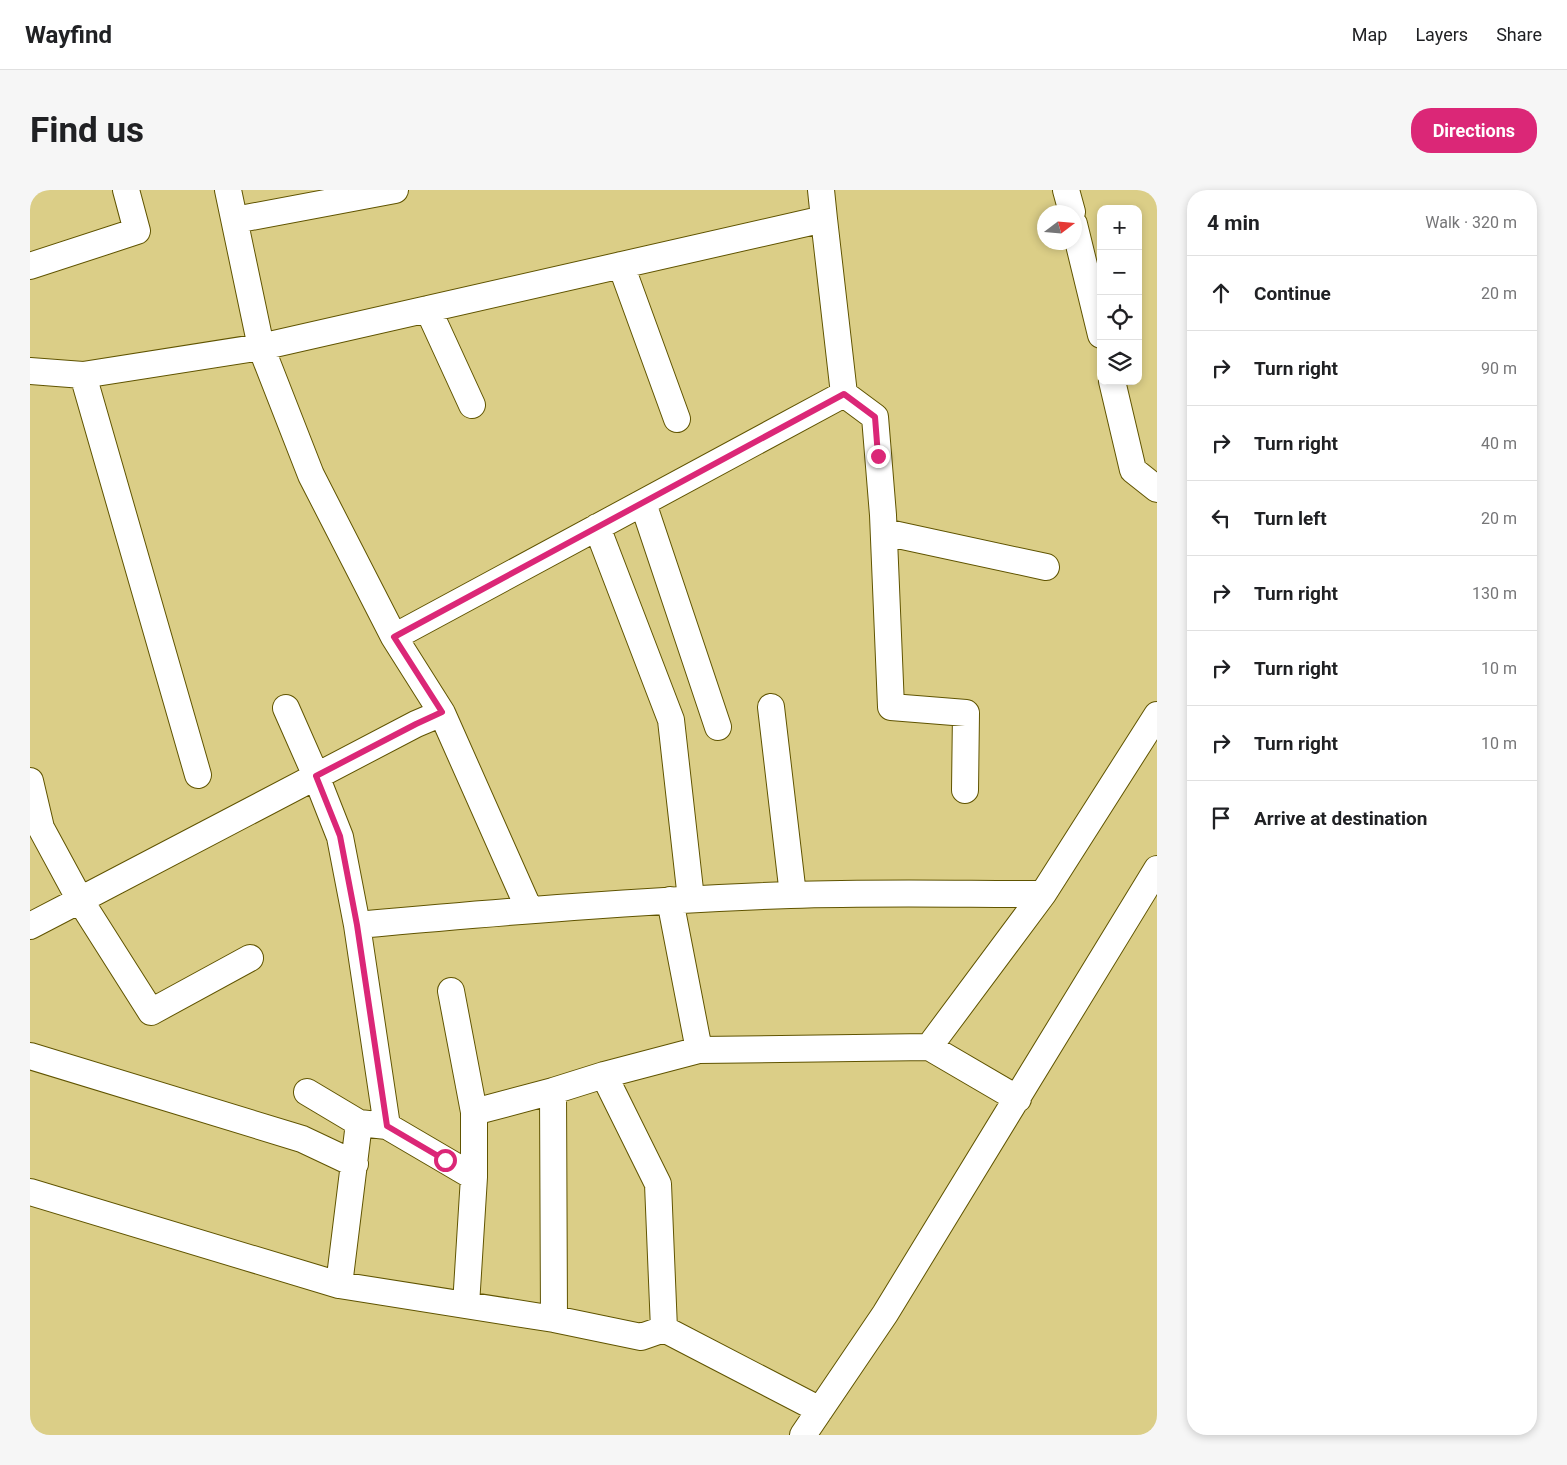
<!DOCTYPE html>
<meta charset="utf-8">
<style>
body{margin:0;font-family:Roboto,sans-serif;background:#f6f6f6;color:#202124}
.controls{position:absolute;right:15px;top:15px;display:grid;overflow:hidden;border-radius:10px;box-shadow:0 2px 8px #0003}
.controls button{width:45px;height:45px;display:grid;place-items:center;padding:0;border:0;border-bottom:1px solid #e0e0e0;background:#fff;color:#202124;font:25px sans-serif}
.compass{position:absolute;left:1007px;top:15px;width:45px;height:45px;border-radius:50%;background:#fff;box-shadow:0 2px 8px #0003;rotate:74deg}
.stop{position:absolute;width:15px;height:15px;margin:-11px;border:4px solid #db2777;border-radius:50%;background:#fff}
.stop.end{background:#db2777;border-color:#fff;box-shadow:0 1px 5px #0008}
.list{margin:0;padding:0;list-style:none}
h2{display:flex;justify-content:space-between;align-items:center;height:65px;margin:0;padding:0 20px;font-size:21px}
h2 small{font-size:16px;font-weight:400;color:#757577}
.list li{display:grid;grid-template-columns:32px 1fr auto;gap:15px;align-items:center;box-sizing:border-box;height:75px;padding:0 20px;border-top:1px solid #e0e0e0}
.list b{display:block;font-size:19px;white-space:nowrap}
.list em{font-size:16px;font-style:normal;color:#757577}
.icon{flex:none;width:28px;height:28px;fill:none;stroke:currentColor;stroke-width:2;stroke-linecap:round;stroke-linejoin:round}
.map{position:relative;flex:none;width:1127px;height:1245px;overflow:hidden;border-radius:20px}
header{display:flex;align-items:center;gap:30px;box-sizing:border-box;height:70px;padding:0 25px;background:#fff;border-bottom:1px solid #e0e0e0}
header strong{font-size:24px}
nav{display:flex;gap:28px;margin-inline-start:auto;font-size:18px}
.intro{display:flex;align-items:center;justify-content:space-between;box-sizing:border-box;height:120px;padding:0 30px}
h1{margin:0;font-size:35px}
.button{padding:12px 22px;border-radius:20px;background:#db2777;color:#fff;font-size:18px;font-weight:700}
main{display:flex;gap:30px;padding:0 30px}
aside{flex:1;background:#fff;border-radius:20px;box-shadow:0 2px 8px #0003}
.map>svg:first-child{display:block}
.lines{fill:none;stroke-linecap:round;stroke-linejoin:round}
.minor-casing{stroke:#605400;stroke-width:28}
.minor{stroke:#fff;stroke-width:26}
.route{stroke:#db2777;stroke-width:6}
</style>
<header>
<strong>Wayfind</strong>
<nav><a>Map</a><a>Layers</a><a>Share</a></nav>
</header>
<div class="intro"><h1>Find us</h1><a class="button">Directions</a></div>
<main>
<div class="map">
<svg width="1127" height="1245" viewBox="0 0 1127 1245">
<rect width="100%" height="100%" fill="#dbce87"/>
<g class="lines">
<g class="minor-casing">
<path id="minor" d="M198 0 231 157 281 285 364 447 412 523 499 719
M1036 0 1042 22
M205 30 365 0
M1044 34 1071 145
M591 75 647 229
M0 76 107 41 96 0
M398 119 442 215
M0 181 53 185 168 585
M53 185 231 157 794 29 791 0
M1082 191 1103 280 1127 299
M814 204 845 227 853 325 861 517 936 523 935 600
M613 313 688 537
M567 337 641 530 661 709
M854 342 1016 377
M364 447 814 204 794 29
M741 517 763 705
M256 518 286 586 310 647 327 735 357 936
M0 591 11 638 50 710 0 736
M1013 704 1127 525
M640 710 669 860
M327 735C471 722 615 710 760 705 844 702 929 704 1013 704L899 857 669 860 574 885 523 901 444 922
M220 768 121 822 50 710 386 534 412 523
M421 801 444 922V987L436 1115
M899 857 988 909
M0 866 272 949 325 974
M574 885 628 994 634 1139
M523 901 524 1129
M277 902 329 933 357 936 444 987
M0 1002 309 1095 524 1129 611 1147 634 1139 790 1220
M309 1095 329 933
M773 1245 855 1124 1127 679"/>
</g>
<use href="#minor" class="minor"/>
</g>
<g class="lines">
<path class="route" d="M415 970 357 936 327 735 310 646 286 586 386 534 412 522 364 447 814 204 845 227 848 266"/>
</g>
</svg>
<div class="controls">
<button>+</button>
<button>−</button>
<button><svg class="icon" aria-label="locate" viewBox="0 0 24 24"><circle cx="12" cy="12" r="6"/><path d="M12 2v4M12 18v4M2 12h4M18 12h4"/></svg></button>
<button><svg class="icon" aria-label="layers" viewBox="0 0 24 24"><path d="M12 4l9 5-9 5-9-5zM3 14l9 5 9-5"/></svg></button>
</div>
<svg class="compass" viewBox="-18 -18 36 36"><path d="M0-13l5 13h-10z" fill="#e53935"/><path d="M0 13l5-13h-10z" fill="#757577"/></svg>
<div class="stop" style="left:415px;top:970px"></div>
<div class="stop end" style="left:848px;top:266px"></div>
</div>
<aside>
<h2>4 min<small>Walk · 320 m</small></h2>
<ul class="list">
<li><svg class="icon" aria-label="ahead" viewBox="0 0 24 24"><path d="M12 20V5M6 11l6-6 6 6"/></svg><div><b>Continue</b></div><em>20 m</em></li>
<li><svg class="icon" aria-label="right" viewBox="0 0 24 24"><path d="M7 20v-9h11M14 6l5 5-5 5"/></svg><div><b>Turn right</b></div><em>90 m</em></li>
<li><svg class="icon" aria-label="right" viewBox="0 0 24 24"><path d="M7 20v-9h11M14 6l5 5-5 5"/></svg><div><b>Turn right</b></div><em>40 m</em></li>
<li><svg class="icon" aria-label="left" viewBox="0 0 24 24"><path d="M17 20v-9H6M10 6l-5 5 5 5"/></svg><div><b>Turn left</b></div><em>20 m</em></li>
<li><svg class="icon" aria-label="right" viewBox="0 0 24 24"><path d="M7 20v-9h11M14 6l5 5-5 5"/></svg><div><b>Turn right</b></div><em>130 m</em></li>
<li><svg class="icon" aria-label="right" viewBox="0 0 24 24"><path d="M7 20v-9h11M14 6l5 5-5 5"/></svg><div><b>Turn right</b></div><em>10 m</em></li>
<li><svg class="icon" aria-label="right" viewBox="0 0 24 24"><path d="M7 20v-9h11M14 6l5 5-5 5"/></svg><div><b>Turn right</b></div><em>10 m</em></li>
<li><svg class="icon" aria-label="arrive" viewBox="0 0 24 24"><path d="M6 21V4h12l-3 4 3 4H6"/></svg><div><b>Arrive at destination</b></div></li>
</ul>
</aside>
</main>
